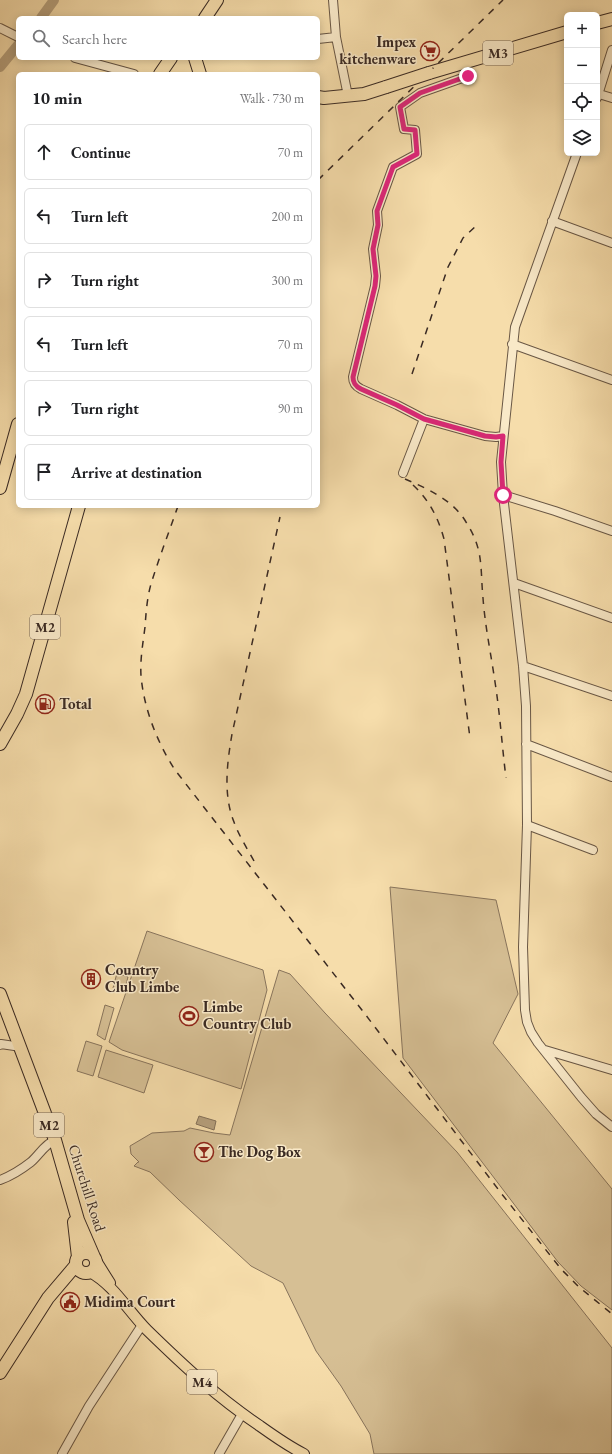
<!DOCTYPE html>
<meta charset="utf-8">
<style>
body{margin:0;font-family:"EB Garamond",serif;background:#f6f6f6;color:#202124}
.controls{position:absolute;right:12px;top:12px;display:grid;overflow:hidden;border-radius:6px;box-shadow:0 2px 10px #0003}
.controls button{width:36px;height:36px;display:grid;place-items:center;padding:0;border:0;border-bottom:1px solid #e0e0e0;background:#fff;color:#202124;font:20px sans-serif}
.stop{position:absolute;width:12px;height:12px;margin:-9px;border:3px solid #db2777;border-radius:50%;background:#fff}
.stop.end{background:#db2777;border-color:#fff;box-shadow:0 1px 4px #0008}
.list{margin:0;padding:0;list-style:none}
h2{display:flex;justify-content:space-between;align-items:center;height:52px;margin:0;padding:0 16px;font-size:17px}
h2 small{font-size:13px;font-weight:400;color:#757577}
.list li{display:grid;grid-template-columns:26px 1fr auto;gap:12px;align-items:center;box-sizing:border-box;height:56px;margin:0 8px 8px;padding:0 8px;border:1px solid #e0e0e0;border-radius:6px}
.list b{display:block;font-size:15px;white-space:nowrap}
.list em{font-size:13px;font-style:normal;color:#757577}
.icon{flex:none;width:22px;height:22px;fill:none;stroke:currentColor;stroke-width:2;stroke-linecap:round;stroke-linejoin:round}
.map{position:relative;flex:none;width:612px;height:1454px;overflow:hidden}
.search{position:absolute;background:#fff;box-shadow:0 2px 10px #0003;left:16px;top:16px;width:304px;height:44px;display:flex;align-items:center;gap:10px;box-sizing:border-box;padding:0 14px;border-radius:6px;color:#757577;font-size:15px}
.panel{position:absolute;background:#fff;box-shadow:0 2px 10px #0003;left:16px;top:72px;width:304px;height:436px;border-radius:6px}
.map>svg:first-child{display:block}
.green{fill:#d6bf94;stroke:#88745c}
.water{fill:#b6a07d;stroke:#847159}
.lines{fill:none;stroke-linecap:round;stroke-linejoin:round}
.river{stroke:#b6a07d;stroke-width:10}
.minor-casing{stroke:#695745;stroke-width:10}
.major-casing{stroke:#3a2a23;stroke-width:12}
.highway-casing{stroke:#3a2a23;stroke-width:14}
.minor{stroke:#f9e9c8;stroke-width:8}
.major{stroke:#f6ddab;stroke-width:10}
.highway{stroke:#f6ddab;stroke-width:12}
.rail{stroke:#3a2a23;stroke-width:1.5;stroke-dasharray:7 7;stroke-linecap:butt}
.highway-bridge-casing{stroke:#3a2a23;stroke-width:14;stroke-linecap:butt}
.highway-bridge{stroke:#f6ddab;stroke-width:12}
.route{stroke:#db2777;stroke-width:5}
.labels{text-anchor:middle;stroke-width:3;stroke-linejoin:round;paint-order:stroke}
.shield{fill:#f9e9c8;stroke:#736354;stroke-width:1}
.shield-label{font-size:14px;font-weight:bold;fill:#3a2a23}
.poi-label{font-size:15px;font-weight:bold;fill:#3a2a23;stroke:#f9e9c8;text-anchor:start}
.street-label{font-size:15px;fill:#3a2a23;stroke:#f9e9c8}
</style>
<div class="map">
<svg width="612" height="1454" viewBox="0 0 612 1454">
<rect width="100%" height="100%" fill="#f6ddab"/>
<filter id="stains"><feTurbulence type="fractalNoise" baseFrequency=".005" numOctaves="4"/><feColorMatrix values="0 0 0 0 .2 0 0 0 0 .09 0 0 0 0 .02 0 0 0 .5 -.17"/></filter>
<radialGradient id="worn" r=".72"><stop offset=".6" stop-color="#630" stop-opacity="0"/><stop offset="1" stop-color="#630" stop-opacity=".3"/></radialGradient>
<path class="green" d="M390 887 496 900 518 994 493 1043 612 1189V1310L581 1286 558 1262 403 1058Z
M147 931 263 970 267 990 241 1089 122 1050 109 1042Z
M279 970 290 974 325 1013 457 1152 612 1348V1454H374L370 1434 341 1386 316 1351 283 1283 251 1266 179 1200 150 1172 134 1166 138 1162H139L131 1154 130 1146 152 1133 184 1131 190 1128 214 1133 230 1135Z
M117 973 128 977 124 992 113 988Z
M105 1005 114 1008 105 1040 97 1035Z
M86 1041 102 1046 93 1076 77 1071Z
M106 1050 153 1065 144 1093 98 1077Z"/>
<path class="water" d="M199 1116 216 1121 214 1130 196 1124Z"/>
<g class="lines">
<path class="river" d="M41 18 54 0
M0 67 18 45"/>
<g class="minor-casing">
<path id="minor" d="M333 0 336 37 348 96
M0 28 18 37
M318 39 336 37
M75 58 134 74
M468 76 420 93 400 107 404 129 415 130 417 154 393 167 377 211 378 225 373 249 376 276 375 286 353 377C353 383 355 386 361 389L397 405 424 419 485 436 496 437 503 436
M599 94 612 98
M597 98 612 50
M577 153 515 327 501 462 503 495 523 666 526 706 527 825 523 947 525 1010 527 1022 531 1032 538 1043 581 1097 596 1114 612 1127
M552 221 612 243
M512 344 612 380
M403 473 424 419
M503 495 555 511 612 531
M514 583 612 618
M523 666 612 696
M526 744 612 777
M527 825 593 850
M0 1045 1 1044 21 1047
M545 1050 612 1070
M0 1180C11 1176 22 1169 31 1162 39 1155 45 1144 55 1140
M62 1454 89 1406 142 1325
M219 1454 242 1414"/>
</g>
<g class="major-casing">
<path id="major" d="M95 1259 110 1283
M90 1272C114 1285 128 1311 147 1330 184 1366 217 1397 260 1426 274 1436 288 1446 304 1454"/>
</g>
<g class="highway-casing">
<path id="highway" d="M205 18 217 0
M597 23 612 19
M195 58 200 74
M429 73 567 32
M160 74 171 58
M318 97 324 98 364 94 386 87
M0 488 18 424
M0 744 17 714 26 694 79 506
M0 994 55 1140 78 1220 94 1257
M74 1222 78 1257
M76 1263a10 10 0 1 1 20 0a10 10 0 1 1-20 0Z
M0 1373 48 1298 76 1265"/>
</g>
<use href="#minor" class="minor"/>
<use href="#major" class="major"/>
<use href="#highway" class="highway"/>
<path class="rail" d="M318 180 503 0
M412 374 448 267 463 238 477 225
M405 479C428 489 453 500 466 522 484 550 480 567 483 598 485 626 491 654 495 682 500 714 502 746 506 778
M413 485C429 500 438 517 444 539L470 738
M178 506C169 532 159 558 151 584 147 598 146 613 145 627 143 643 140 659 141 676 144 709 157 742 175 770L365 1014 501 1193 561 1269 579 1287 612 1314
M254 861C247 848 239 836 234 822 223 795 227 763 232 734L280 517"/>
<g class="highway-bridge-casing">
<path id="highway-bridge" d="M386 87 429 73"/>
</g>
<use href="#highway-bridge" class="highway-bridge"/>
</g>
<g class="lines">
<path class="route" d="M468 76 420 93 400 107 404 129 415 130 417 154 393 167 377 211 378 225 373 249 376 276 375 286 353 377C353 383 355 386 361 389L397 405 424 419 485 436 496 437 503 436 501 462 503 495"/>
</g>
<defs>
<g id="supermarket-ring" transform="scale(1)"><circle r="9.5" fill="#f9e9c8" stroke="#8f2418" stroke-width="1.5"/><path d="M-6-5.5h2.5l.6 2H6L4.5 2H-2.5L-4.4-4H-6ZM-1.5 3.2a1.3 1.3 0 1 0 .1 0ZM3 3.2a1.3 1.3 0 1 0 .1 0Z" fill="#8f2418"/></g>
<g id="fuel-ring" transform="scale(1)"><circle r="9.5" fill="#f9e9c8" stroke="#8f2418" stroke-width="1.5"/><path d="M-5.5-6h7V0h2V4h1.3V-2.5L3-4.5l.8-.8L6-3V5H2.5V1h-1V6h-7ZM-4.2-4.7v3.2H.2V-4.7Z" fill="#8f2418"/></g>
<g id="building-ring" transform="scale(1)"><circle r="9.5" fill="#f9e9c8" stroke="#8f2418" stroke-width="1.5"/><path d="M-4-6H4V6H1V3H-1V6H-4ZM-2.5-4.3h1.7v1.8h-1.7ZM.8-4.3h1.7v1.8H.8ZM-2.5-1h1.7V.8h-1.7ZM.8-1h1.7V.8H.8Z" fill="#8f2418"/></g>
<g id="stadium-ring" transform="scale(1)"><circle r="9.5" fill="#f9e9c8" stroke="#8f2418" stroke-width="1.5"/><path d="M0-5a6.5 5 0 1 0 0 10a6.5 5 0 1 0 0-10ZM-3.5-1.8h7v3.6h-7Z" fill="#8f2418"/></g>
<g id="bar-ring" transform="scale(1)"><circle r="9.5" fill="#f9e9c8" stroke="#8f2418" stroke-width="1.5"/><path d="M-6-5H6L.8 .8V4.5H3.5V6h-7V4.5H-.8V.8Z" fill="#8f2418"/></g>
<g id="civic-ring" transform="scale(1)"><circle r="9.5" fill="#f9e9c8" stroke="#8f2418" stroke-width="1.5"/><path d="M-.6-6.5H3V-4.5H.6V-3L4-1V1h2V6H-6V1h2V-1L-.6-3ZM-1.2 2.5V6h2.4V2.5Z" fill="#8f2418"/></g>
</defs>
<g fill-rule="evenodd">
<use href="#supermarket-ring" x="430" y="51"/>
<use href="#fuel-ring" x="45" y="704"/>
<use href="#building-ring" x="91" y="979"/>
<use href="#stadium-ring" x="189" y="1016"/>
<use href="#bar-ring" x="204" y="1152"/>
<use href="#civic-ring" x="70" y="1302"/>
</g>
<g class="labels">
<g class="shield">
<rect x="483" y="41" width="30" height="24" rx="3"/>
<rect x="30" y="615" width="30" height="24" rx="3"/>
<rect x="34" y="1113" width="30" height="24" rx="3"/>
<rect x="187" y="1370" width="30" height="24" rx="3"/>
</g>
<g class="shield-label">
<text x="498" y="58">M3</text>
<text x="45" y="632">M2</text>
<text x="49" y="1130">M2</text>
<text x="202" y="1387">M4</text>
</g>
<g class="poi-label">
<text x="416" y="47" text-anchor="end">Impex<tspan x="416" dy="17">kitchenware</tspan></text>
<text x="59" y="709">Total</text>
<text x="105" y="975">Country<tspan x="105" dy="17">Club Limbe</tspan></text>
<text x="203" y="1012">Limbe<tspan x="203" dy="17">Country Club</tspan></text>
<text x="218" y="1157">The Dog Box</text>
<text x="84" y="1307">Midima Court</text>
</g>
<g class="street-label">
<text transform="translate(87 1188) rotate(72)" y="5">Churchill Road</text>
</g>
</g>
<rect width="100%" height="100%" filter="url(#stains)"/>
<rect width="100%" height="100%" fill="url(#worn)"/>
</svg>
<div class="controls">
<button>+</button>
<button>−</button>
<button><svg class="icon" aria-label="locate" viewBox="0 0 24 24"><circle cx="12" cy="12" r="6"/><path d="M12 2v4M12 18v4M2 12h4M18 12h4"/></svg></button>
<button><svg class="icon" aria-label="layers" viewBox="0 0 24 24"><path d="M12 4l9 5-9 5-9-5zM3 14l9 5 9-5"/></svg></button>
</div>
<div class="stop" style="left:503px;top:495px"></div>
<div class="stop end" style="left:468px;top:76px"></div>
<div class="search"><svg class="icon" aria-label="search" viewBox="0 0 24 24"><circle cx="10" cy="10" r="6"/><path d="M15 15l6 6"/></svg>Search here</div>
<section class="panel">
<h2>10 min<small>Walk · 730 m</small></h2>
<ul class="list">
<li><svg class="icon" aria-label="ahead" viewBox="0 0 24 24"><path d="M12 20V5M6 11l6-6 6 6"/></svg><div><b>Continue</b></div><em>70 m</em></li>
<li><svg class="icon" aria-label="left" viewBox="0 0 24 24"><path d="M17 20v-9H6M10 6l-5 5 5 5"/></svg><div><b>Turn left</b></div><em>200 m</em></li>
<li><svg class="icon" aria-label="right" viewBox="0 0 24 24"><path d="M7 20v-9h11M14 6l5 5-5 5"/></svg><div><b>Turn right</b></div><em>300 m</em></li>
<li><svg class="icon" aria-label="left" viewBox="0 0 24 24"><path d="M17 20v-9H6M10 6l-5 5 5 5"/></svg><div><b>Turn left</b></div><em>70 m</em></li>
<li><svg class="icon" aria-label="right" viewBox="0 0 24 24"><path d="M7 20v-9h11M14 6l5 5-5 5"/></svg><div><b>Turn right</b></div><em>90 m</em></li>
<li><svg class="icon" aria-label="arrive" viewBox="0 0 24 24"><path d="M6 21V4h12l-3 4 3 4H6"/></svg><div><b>Arrive at destination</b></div></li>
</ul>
</section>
</div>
